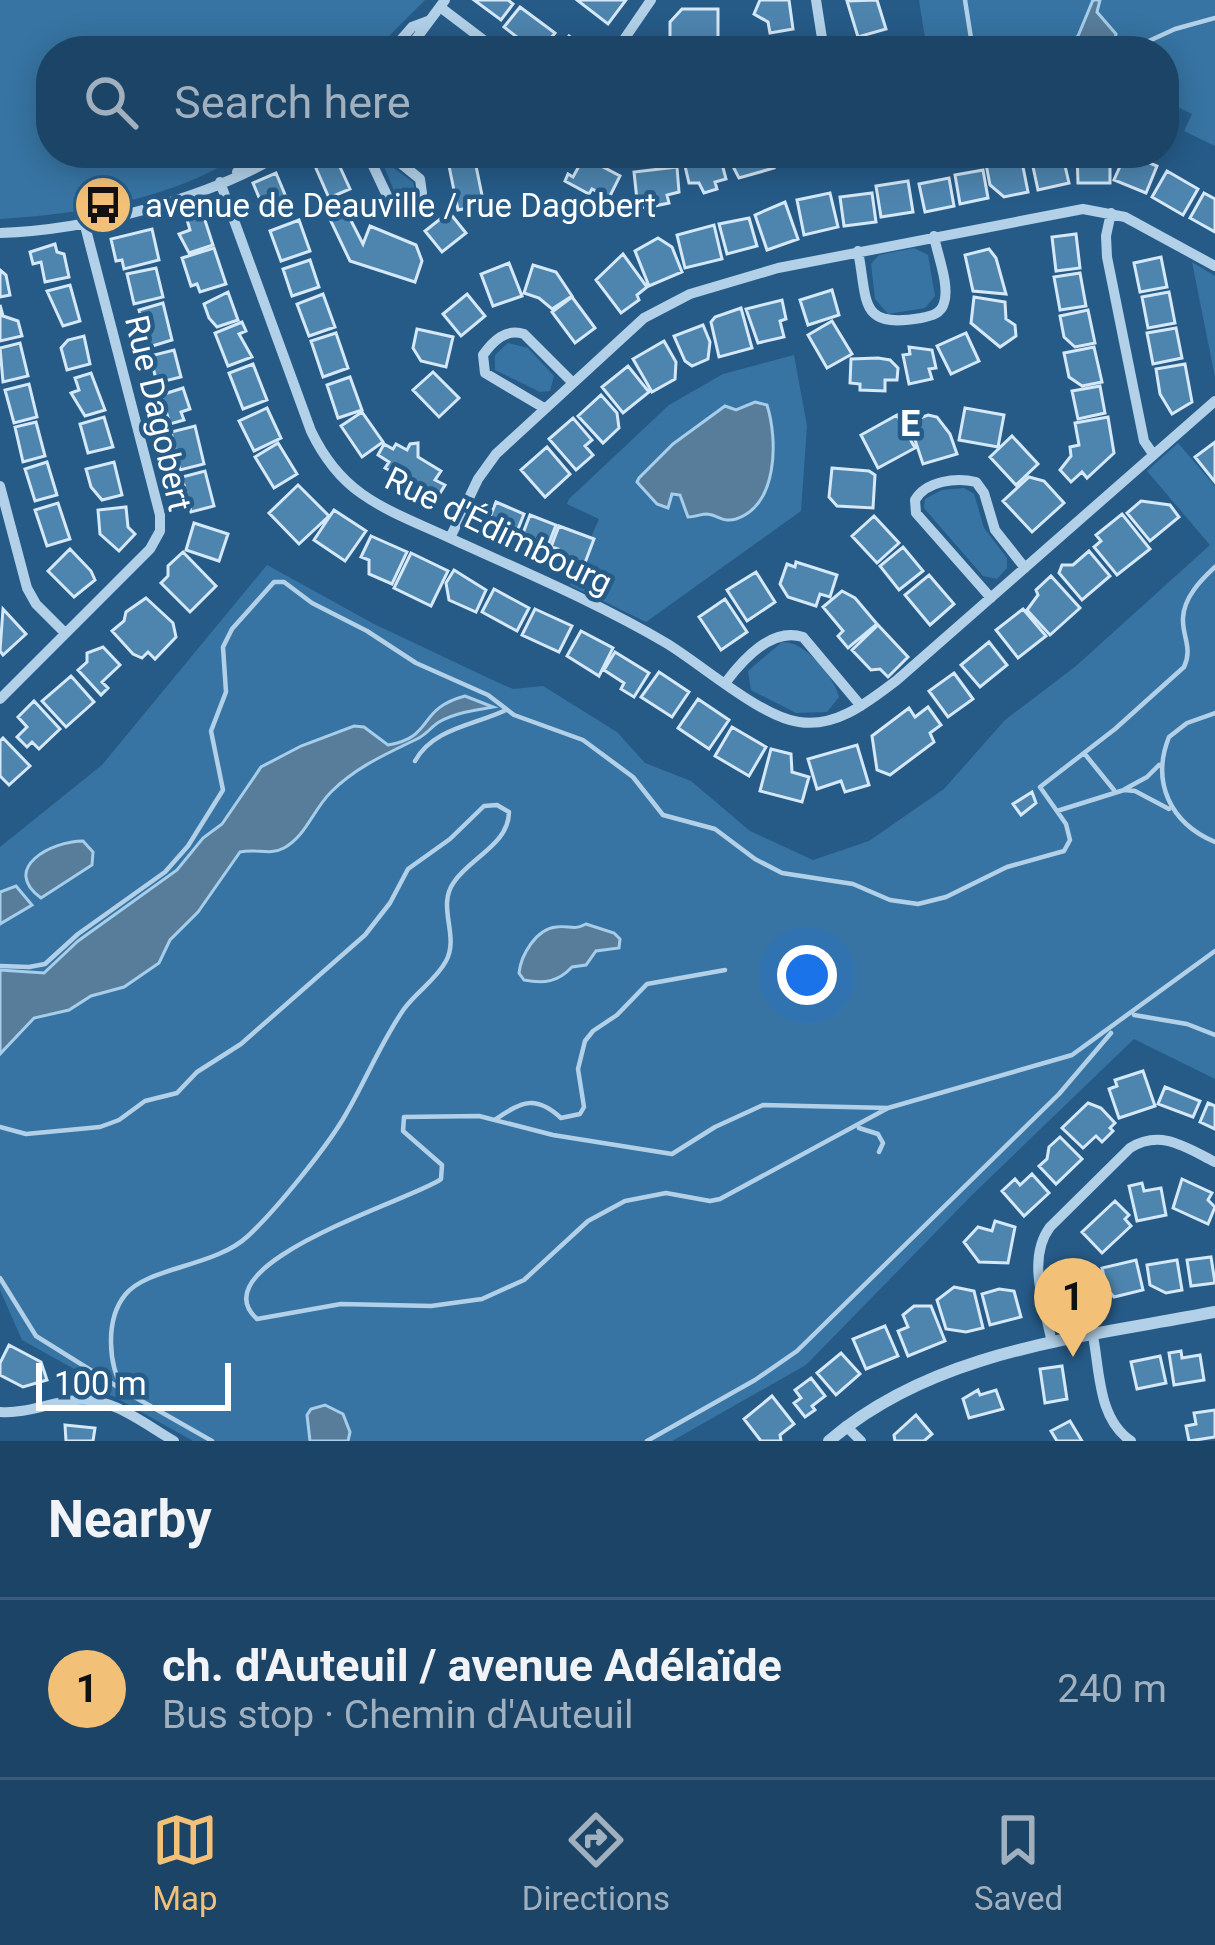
<!DOCTYPE html>
<meta charset="utf-8">
<style>
body{margin:0;font-family:Roboto,sans-serif;background:#294e6f;color:#f1f3f6}
.scale{position:absolute;left:36px;bottom:30px;width:195px;box-sizing:border-box;padding-left:12px;border:6px solid #fff;border-top:0;font-size:33px;line-height:42px;white-space:nowrap;color:#fff;-webkit-text-stroke:9px #265b88;paint-order:stroke}
.you{position:absolute;left:807px;top:975px;width:42px;height:42px;margin:-30px;border:9px solid #fff;border-radius:50%;background:#1a73e8;box-shadow:0 0 0 18px #1a73e833}
.badge{display:grid;place-items:center;width:78px;height:78px;border-radius:50%;background:#f2c076;color:#111;font-size:39px;font-weight:700}
.pin{position:absolute;translate:-50% -99px;filter:drop-shadow(0 3px 6px #0008)}
.pin::after{content:'';position:absolute;top:63px;width:42px;height:36px;background:inherit;clip-path:polygon(0 0,100% 0,50% 100%)}
.list{margin:0;padding:0;list-style:none}
h2{display:flex;justify-content:space-between;align-items:center;height:156px;margin:0;padding:0 48px;font-size:51px}
h2 small{font-size:39px;font-weight:400;color:#a0b0bf}
.list li{display:grid;grid-template-columns:78px 1fr auto;gap:36px;align-items:center;box-sizing:border-box;height:180px;padding:0 48px;border-top:3px solid #3a5c7a}
.list b{display:block;font-size:45px;white-space:nowrap}
.list p{margin:0;font-size:39px;white-space:nowrap;color:#a0b0bf}
.list em{font-size:39px;font-style:normal;color:#a0b0bf}
.icon{flex:none;width:66px;height:66px;fill:none;stroke:currentColor;stroke-width:2;stroke-linecap:round;stroke-linejoin:round}
.map{position:relative;flex:none;width:1215px;height:1441px;overflow:hidden}
.search{position:absolute;background:#1c4466;box-shadow:0 6px 30px #0003;left:36px;right:36px;top:36px;height:132px;display:flex;align-items:center;gap:30px;box-sizing:border-box;padding:0 42px;border-radius:48px;color:#a0b0bf;font-size:45px}
.sheet{height:336px;background:#1c4466}
nav{display:flex;justify-content:space-around;align-items:center;box-sizing:border-box;height:168px;border-top:3px solid #3a5c7a;background:#1c4466;font-size:33px;color:#a0b0bf}
nav a{display:grid;justify-items:center;gap:6px}
nav .on{color:#f2c076}
.map>svg:first-child{display:block}
.green{fill:#3774a3;fill-rule:evenodd}
.water{fill:#587d9b;stroke:#a6cde9;stroke-width:3}
.building{fill:#4e85af;stroke:#d5e8f7;stroke-width:3}
.lines{fill:none;stroke-linecap:round;stroke-linejoin:round}
.service{stroke:#b2d1e9;stroke-width:4.5}
.minor{stroke:#b2d1e9;stroke-width:10}
.tertiary{stroke:#b2d1e9;stroke-width:12}
.labels{text-anchor:middle;stroke-width:9;stroke-linejoin:round;paint-order:stroke}
.poi-label{font-size:33px;fill:#fff;stroke:#265b88;text-anchor:start}
.street-label{font-size:33px;fill:#fff;stroke:#265b88}
.neighbourhood-label{font-size:36px;font-weight:bold;fill:#fff;stroke:#265b88}
</style>
<div class="map">
<svg width="1215" height="1441" viewBox="0 0 1215 1441">
<rect width="100%" height="100%" fill="#265b88"/>
<path class="green" d="M0 0H425L374 51H51V153H242C179 198 76 215 0 219Z
M919 0H1215V146L1184 131 1192 114 1164 100V51H927Z
M381 159 413 182 415 190 410 198H397Z
M914 248 928 255 935 296 925 308 888 314 875 299 871 264 879 255Z
M1192 262 1215 276V377Z
M508 343 528 348 554 376 550 391 540 392 495 370V355Z
M794 355 807 426 801 511 646 622 570 585 599 519 567 504 569 499 669 405 723 374ZM767 405C777 438 778 508 736 519 723 522 718 515 707 514 701 514 695 517 688 517L684 497 672 494 669 498 725 406 736 410Z
M1178 443 1215 486V1079L1134 1039 973 1194 806 1365 672 1441H193L113 1396 90 1390 94 1380 22 1340 0 1290V847L102 765 267 565 374 624 499 683 513 689 543 686 617 732 645 763 691 781 750 831 813 860 869 841 944 789 1005 720 1076 666 1210 545 1147 471Z
M964 488 974 494 984 528 1007 558V568L997 579 983 576 924 508 925 499 942 490Z
M782 642C805 641 834 676 839 697L827 712 796 713 751 690 748 671Z"/>
<path class="water" d="M1093 0H1100L1097 12 1116 34 1113 51H1056L1078 36Z
M755 402 767 405C778 440 778 505 736 519 722 523 719 515 707 514 701 514 695 517 688 517L680 495 672 494 668 508 657 504 637 482 639 478 673 444 725 406 736 410Z
M465 696 493 707C475 710 455 713 439 722 431 727 427 734 417 739 386 754 356 767 331 792 313 810 306 836 284 848 269 856 257 848 240 852L198 912 170 940 159 963 124 987 91 996 69 1010 34 1018 0 1054V970L44 973 78 941 177 870 203 838 222 824 261 767 301 746 354 726 364 727 388 745C435 737 416 709 465 696Z
M83 841 93 852 92 865 41 898C0 868 52 841 83 841Z
M16 886 32 905 0 924V892Z
M586 924 614 933 620 939 619 948 596 951 586 965 572 967C558 982 544 984 524 980L519 973C521 955 536 929 556 927 569 925 573 931 586 924Z
M325 1405 343 1414 350 1432 348 1441H310L307 1415 311 1409Z"/>
<path class="building" d="M474 0H508L513 4 501 20Z
M577 0H626L608 24Z
M760 0H789L793 29 770 33 768 22 754 14Z
M877 0 886 29 858 37 847 1Z
M520 7 555 33 542 49 535 43 531 48 504 27Z
M682 9H718V42H670V22Z
M569 36 589 51H549L556 41 562 46Z
M896 39 898 51H856V46Z
M791 42 792 45 797 44 798 51H769L768 46Z
M430 153H457L442 166Z
M543 153H569L560 165Z
M726 153H770L774 168 739 178Z
M796 153H825L826 159 799 166Z
M1030 153H1062L1069 183 1038 190Z
M1077 153H1104L1110 166V183H1078Z
M1126 153 1157 166 1146 193 1114 180Z
M1003 155 1023 167 1028 192 1004 197 990 185 985 159Z
M335 156 350 189 329 198 315 166Z
M720 156 726 179 715 182 717 189 704 193 699 183H689L685 166Z
M584 157 620 176 609 198 592 189 589 194 565 181 568 174 573 177Z
M475 161 484 205 458 210 449 166Z
M677 167 679 192 667 195 669 203 645 208 637 200 634 172Z
M983 170 988 198 960 204 955 175Z
M1167 171 1198 189 1183 215 1152 197Z
M276 173 291 209 268 219 253 183Z
M949 178 954 206 925 212 919 184Z
M908 181 913 212 881 217 876 186Z
M830 193 838 227 804 235 797 200Z
M872 193 876 222 844 226 840 197Z
M1204 193 1215 199V232L1190 218Z
M785 202 798 239 767 250 755 215Z
M342 203 363 244 370 226 416 245 422 261 415 282 350 261 326 211Z
M202 211 213 245 189 253 179 234 190 230 186 216Z
M449 212 466 233 442 252 425 231Z
M749 218 757 246 727 254 719 224Z
M299 220 310 251 281 261 270 231Z
M714 225 722 259 685 268 677 235Z
M152 229 159 260 124 269 122 260 116 261 111 239Z
M1076 234 1080 268 1056 271 1052 237Z
M658 238 672 247 682 272 649 286 635 251Z
M55 244 57 252 64 254 69 277 45 282 41 262 33 264 30 252Z
M214 248 226 284 200 292 197 284 191 286 182 258Z
M989 249 996 258 1006 294 973 291 965 255Z
M623 254 647 287 637 295 639 300 621 313 596 280Z
M1161 257 1167 287 1140 292 1134 263Z
M310 260 319 287 292 296 283 269Z
M509 263 522 296 493 306 481 274Z
M533 265 556 272 572 296 552 309 539 298 524 293Z
M156 268 163 297 134 304 127 274Z
M0 270 6 275 10 295 0 297Z
M1080 273 1086 306 1060 310 1054 277Z
M70 285 80 321 63 326 47 291Z
M832 290 839 315 808 325 800 300Z
M228 292 238 320 217 327 209 318 204 304Z
M1169 292 1175 323 1148 328 1142 297Z
M323 294 335 327 309 336 297 304Z
M467 294 485 316 461 336 443 314Z
M572 297 595 328 575 343 552 312Z
M974 297 1005 302 1006 319 1015 325 1016 336 1000 347 971 323Z
M782 300 786 319 780 321 784 337 758 343 746 309Z
M163 303 172 340 149 347 139 310Z
M0 305 3 316 18 321 22 336 0 341Z
M741 308 752 348 719 357 711 322 715 317Z
M1088 310 1095 343 1075 347 1064 337 1060 316Z
M832 321 852 354 827 368 808 335Z
M242 322 246 331 239 334 252 357 228 366 215 333Z
M703 325 710 342 708 359 692 366 685 361 674 336Z
M1176 328 1182 358 1153 364 1147 333Z
M417 329 453 337 446 367 421 361 413 348Z
M336 333 348 368 323 377 311 341Z
M966 333 979 361 951 374 937 346Z
M84 336 90 364 67 370 61 348 68 340Z
M664 341 676 362 675 379 652 392 633 359Z
M20 343 28 376 3 382 0 348Z
M909 347 932 350 936 368 929 369 932 379 909 384 903 355 910 354Z
M1094 347 1102 382 1082 386 1069 377 1064 353Z
M174 350 181 377 157 383 150 356Z
M878 358 890 360 898 368 897 380H885V391L860 390V384L850 383 851 359Z
M253 364 267 400 243 409 229 373Z
M1185 364 1192 402 1172 414 1160 394 1156 369Z
M628 366 649 392 623 413 602 387Z
M433 372 459 398 439 417 413 390Z
M91 373 105 410 85 416 71 393 79 390 75 378Z
M350 377 362 410 338 418 327 385Z
M29 384 37 417 14 423 5 390Z
M1100 386 1105 413 1078 419 1072 391Z
M183 388 190 409 181 412 184 420 170 424 161 395Z
M601 395 617 413 619 428 603 443 578 416Z
M267 408 281 438 254 451 239 421Z
M965 408 1004 415 998 447 959 440Z
M362 412 383 442 362 457 341 426Z
M897 415 915 448 878 468 861 435Z
M928 415 937 417 950 434 957 454 923 464 909 422Z
M104 417 113 447 88 453 80 424Z
M1108 417 1114 453 1087 478 1082 472 1071 482 1060 470 1071 456 1070 447 1079 445 1075 423Z
M573 418 592 440 585 446 593 455 576 470 549 439Z
M36 422 45 456 23 462 15 427Z
M195 426 204 464 180 470 171 432Z
M1012 436 1038 464 1016 485 990 457Z
M1215 442V482L1195 457Z
M278 443 297 474 274 488 255 457Z
M418 443V457L441 471 435 480 445 485 437 498 426 492 422 498 399 484 403 478 385 468 389 462 378 455 384 444 393 449 396 444 407 450 410 444Z
M547 447 570 474 545 497 521 470Z
M47 462 57 495 35 501 25 469Z
M114 462 122 495 102 500 91 487 86 469Z
M832 468 869 471 875 475 873 508 837 506 829 497Z
M205 471 214 506 191 512 182 477Z
M1029 477 1044 481 1064 503 1032 532 1003 501Z
M298 485 329 516 299 544 269 513Z
M1141 501 1170 505 1179 517 1150 541 1127 513Z
M496 502 524 514 514 539 493 531 488 522Z
M58 503 70 539 47 546 35 510Z
M126 507 128 527 135 534 119 551 100 534 98 510Z
M334 510 366 531 345 561 314 540Z
M1122 514 1150 549 1117 575 1094 547 1101 541 1096 535Z
M530 515 556 525 546 551 520 541Z
M874 516 899 543 877 563 852 536Z
M194 523 228 534 219 561 186 550Z
M559 526 594 539 583 568 559 558 558 549 551 547Z
M371 536 407 552 392 584 369 574V560L361 557Z
M903 547 923 571 899 590 880 566Z
M70 549 91 571 95 580 74 597 48 571Z
M1089 551 1110 576 1082 600 1059 573 1062 565H1073Z
M183 552 216 586 190 612 161 583 168 576V566Z
M411 553 448 571 431 606 394 588Z
M796 562 837 575 830 597 820 594 816 606 788 597 780 584 787 564 795 567Z
M454 570 486 590 476 612 449 600 446 583Z
M756 572 775 602 747 621 727 590Z
M929 575 954 604 930 625 905 595Z
M1051 576 1080 608 1050 635 1027 610 1038 595 1036 590Z
M494 589 529 608 517 631 482 612Z
M842 591 855 598 877 624 848 648 838 636 843 631 823 607Z
M146 598 173 623 176 637 155 659 148 652 142 658 133 654 112 631 124 621 126 612Z
M725 599 747 632 721 650 699 617Z
M3 609 26 634 3 655 0 651Z
M535 609 572 626 559 652 522 635Z
M1023 609 1046 636 1018 658 996 630Z
M878 625 908 657 888 677 880 669 871 670 852 650Z
M581 631 613 648 599 676 567 656Z
M989 642 1007 665 980 687 961 665Z
M103 647 120 665 102 682 108 688 101 695 78 670 87 662V653Z
M615 652 649 673 634 697 621 689 624 683 604 670Z
M659 672 689 692 672 717 641 697Z
M954 673 973 699 948 717 929 691Z
M71 676 94 702 66 727 42 701Z
M698 699 729 720 709 749 678 728Z
M34 701 60 729 39 749 32 742 27 747 17 737 27 727 18 717Z
M928 707 941 725 930 733 934 742 890 775 877 770 872 736 909 708 915 717Z
M732 727 766 747 749 776 715 756Z
M3 738 30 766 9 785 0 776V741Z
M857 745 869 785 845 792 841 781 817 789 808 759Z
M771 749 791 754 792 772 809 777 802 802 760 791Z
M1032 792 1036 803 1021 815 1013 804Z
M1143 1071 1155 1106 1119 1118 1109 1089 1117 1086 1115 1080Z
M1165 1087 1200 1101 1193 1117 1158 1104Z
M1088 1103 1101 1108 1115 1123 1110 1128 1113 1131 1102 1142 1096 1136 1083 1148 1062 1128Z
M1208 1103 1215 1106V1129L1200 1122Z
M1060 1137 1082 1159 1056 1184 1039 1166 1047 1159 1049 1147Z
M1032 1174 1049 1193 1024 1216 1002 1191 1015 1179 1020 1185Z
M1182 1179 1212 1193 1208 1200 1215 1207 1208 1224 1173 1208Z
M1142 1183 1144 1191 1161 1188 1166 1215 1137 1221 1129 1186Z
M1115 1201 1129 1215 1125 1219 1131 1226 1102 1253 1082 1232Z
M995 1221 1015 1227 1008 1263 979 1262 964 1242 978 1227 992 1231Z
M1211 1257 1215 1283 1191 1286 1187 1260Z
M1136 1260 1143 1290 1114 1297 1107 1289 1102 1268Z
M1177 1260 1182 1290 1166 1293 1150 1285 1147 1265Z
M1074 1274 1092 1275 1097 1304 1084 1306 1082 1298 1068 1294Z
M954 1287 974 1291 983 1328 966 1332 946 1329 937 1300Z
M999 1289 1014 1291 1021 1317 990 1325 982 1294Z
M914 1306H931L945 1341 908 1356 898 1331 908 1327 903 1315Z
M885 1326 898 1356 866 1369 853 1339Z
M9 1345 41 1362 47 1380 23 1387 0 1375V1363Z
M1181 1351 1182 1358 1200 1355 1204 1380 1174 1385 1169 1353Z
M841 1353 860 1374 836 1395 817 1373Z
M1160 1356 1166 1383 1137 1389 1131 1362Z
M1062 1366 1067 1399 1045 1403 1040 1369Z
M811 1378 825 1396 812 1406 815 1410 805 1417 794 1403 801 1398 795 1390Z
M978 1390 980 1395 996 1390 1003 1409 969 1418 963 1399Z
M772 1396 794 1424 780 1435 781 1441H761L744 1419Z
M1215 1410V1437L1189 1441 1186 1426 1196 1424 1194 1413Z
M916 1415 932 1434 924 1441H895L894 1435Z
M1070 1421 1082 1441H1057L1051 1431Z
M65 1425 95 1428 93 1441H66Z"/>
<g class="lines">
<path class="service" d="M965 0 973 51
M1127 51 1175 29 1215 18
M1215 713 1187 723 1169 737C1151 782 1170 823 1215 842
M1084 753 1114 790
M415 761C433 728 475 725 506 710
M1125 789 1147 777 1159 765
M1057 811 1124 790 1135 791 1169 809
M0 966 29 967 45 964 78 934 165 872 188 846 223 790 211 731 226 692 223 647 232 629 274 582H284L312 603 367 631 416 663 488 695 514 715 583 740 633 777 663 815 715 829 755 859 782 873 853 884 890 900 918 904 946 897 1007 867 1064 851 1070 840 1066 824 1040 787 1115 729 1184 667C1193 648 1182 636 1183 618 1184 597 1201 580 1215 567
M1134 1015 1187 1024 1215 1035
M888 1108 720 1199 710 1201 666 1193 625 1201 588 1221 524 1280 482 1299 431 1306 341 1304 257 1319C195 1263 420 1197 441 1179L442 1165 403 1131 404 1117 479 1116 553 1135 672 1154 715 1127 763 1105 888 1108 1072 1055 1215 951
M496 1119C522 1101 536 1095 561 1118L580 1114 584 1107 578 1069 585 1041 593 1031 617 1015 647 984 725 970
M0 1127 26 1134 100 1127 119 1120 145 1101 177 1093 197 1072 241 1044 365 935 390 903 408 869 450 839 484 806 497 805 509 812C509 844 470 858 454 882 436 907 460 935 446 961 436 980 416 992 404 1009 381 1042 366 1080 346 1114 328 1146 275 1211 248 1236 215 1267 147 1267 125 1295 105 1320 108 1365 124 1391L212 1441
M859 1128 878 1134 883 1143 879 1152
M0 1278 36 1336 121 1389
M647 1441 755 1380 797 1351 1059 1094 1111 1033"/>
<path class="minor" d="M816 0 824 51
M440 7 498 51
M391 51 412 27 428 21
M407 51 445 0
M616 51 651 0
M367 153 391 204C403 212 417 207 422 193L420 179 388 153
M237 172 258 153
M220 182 311 431C323 456 339 478 362 494 389 513 422 525 452 539 524 572 598 603 666 643 701 664 761 717 799 722 837 728 869 701 897 680L1215 401
M1111 213 1106 236 1107 257 1144 441 1153 454
M0 233C89 230 207 199 283 153
M858 251C868 302 858 329 921 318 931 316 941 314 944 303 950 285 937 254 934 236
M544 408 485 373 483 355C493 341 506 328 524 334L572 382
M0 486 27 588 36 604 65 633
M450 538 478 479 496 454 644 318 690 294 778 268 1083 209 1125 217 1215 266
M991 598 916 513 915 500C926 481 956 477 976 482L984 493 995 530 1025 568
M726 682C744 658 772 627 803 637L861 706
M0 699 150 549 160 531V515L84 222
M1093 1336C1100 1372 1098 1419 1131 1441
M1052 1343C1045 1307 1026 1259 1050 1227L1130 1148C1161 1129 1185 1147 1215 1162
M0 1412C27 1414 50 1402 77 1400 111 1396 146 1425 174 1441
M846 1426 861 1441"/>
<path class="tertiary" d="M829 1441C936 1349 1081 1338 1215 1312"/>
</g>
<defs>
<g id="bus-disc" transform="scale(3)"><circle r="9.5" fill="#f2c076" stroke="#265b88"/><path d="M-5-6H5V4H4V6H2V4H-2V6H-4V4H-5ZM-3.5-4V0h7V-4ZM-3.5 1.2v1.5H-2V1.2ZM2 1.2v1.5H3.5V1.2Z" fill="#111"/></g>
</defs>
<g fill-rule="evenodd">
<use href="#bus-disc" x="103" y="205"/>
</g>
<g class="labels">
<g class="poi-label">
<text x="145" y="217">avenue de Deauville / rue Dagobert</text>
</g>
<g class="street-label">
<text transform="translate(159 413) rotate(77)" y="12">Rue Dagobert</text>
<text transform="translate(499 530) rotate(26)" y="12">Rue d'Édimbourg</text>
</g>
<g class="neighbourhood-label">
<text x="910" y="436">E</text>
</g>
</g>
</svg>
<div class="scale">100 m</div>
<div class="you"></div>
<div class="pin badge" style="left:1073px;top:1357px">1</div>
<div class="search"><svg class="icon" aria-label="search" viewBox="0 0 24 24"><circle cx="10" cy="10" r="6"/><path d="M15 15l6 6"/></svg>Search here</div>
</div>
<section class="sheet">
<h2>Nearby<small></small></h2>
<ul class="list">
<li><span class="badge">1</span><div><b>ch. d'Auteuil / avenue Adélaïde</b><p>Bus stop · Chemin d'Auteuil</p></div><em>240 m</em></li>
</ul>
</section>
<nav>
<a class="on"><svg class="icon" aria-label="map" viewBox="0 0 24 24"><path d="M3 6l6-2 6 2 6-2v14l-6 2-6-2-6 2zM9 4v14M15 6v14"/></svg>Map</a>
<a><svg class="icon" aria-label="directions" viewBox="0 0 24 24"><path d="M12 3l9 9-9 9-9-9zM9 14v-3h6M13 9l2 2-2 2"/></svg>Directions</a>
<a><svg class="icon" aria-label="saved" viewBox="0 0 24 24"><path d="M7 4h10v16l-5-4-5 4z"/></svg>Saved</a>
</nav>
